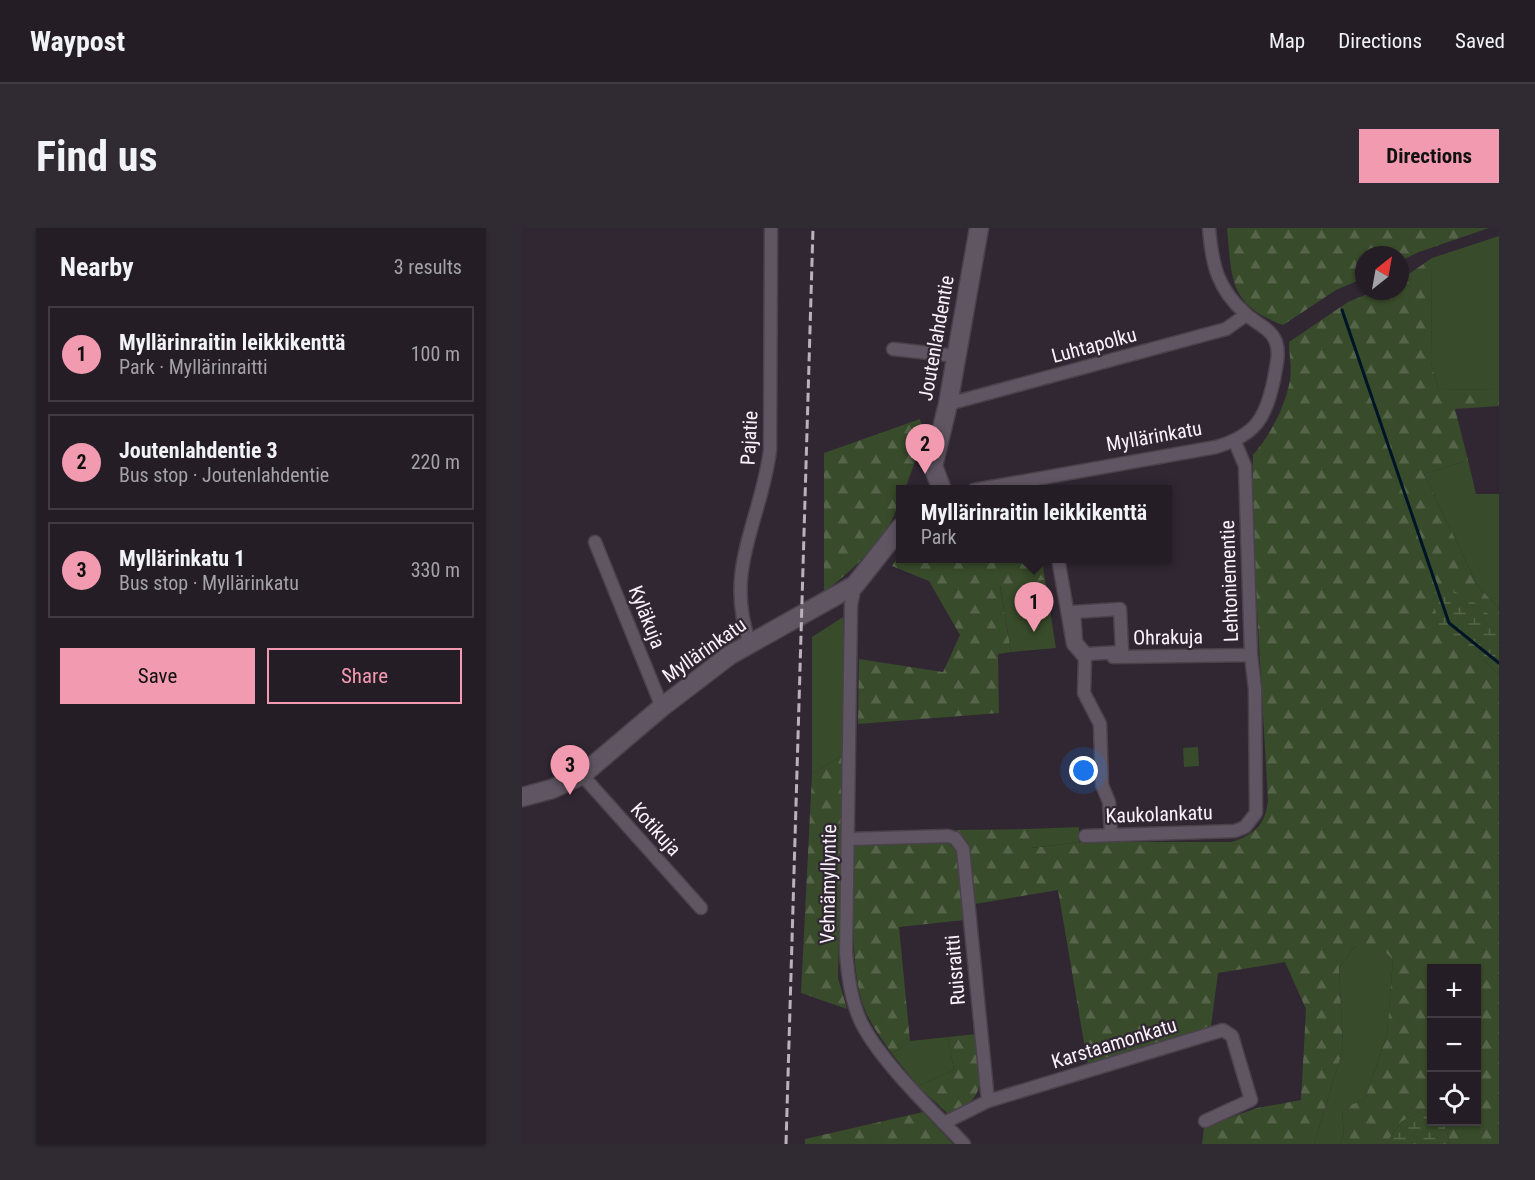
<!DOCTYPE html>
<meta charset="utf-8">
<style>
body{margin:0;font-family:"Roboto Condensed",sans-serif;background:#302a32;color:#f1f3f6}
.controls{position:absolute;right:18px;bottom:18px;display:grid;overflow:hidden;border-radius:0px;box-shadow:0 2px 4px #0004}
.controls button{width:54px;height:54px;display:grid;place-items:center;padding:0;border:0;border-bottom:2px solid #413b43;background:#241d26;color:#f1f3f6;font:30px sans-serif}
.compass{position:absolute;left:833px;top:18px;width:54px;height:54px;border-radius:50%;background:#241d26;box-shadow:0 2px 4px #0004;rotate:31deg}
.you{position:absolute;left:562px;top:543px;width:21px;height:21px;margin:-15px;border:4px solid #fff;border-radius:50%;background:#1a73e8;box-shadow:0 0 0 9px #1a73e833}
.badge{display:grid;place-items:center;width:39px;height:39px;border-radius:50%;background:#f29aaf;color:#111;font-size:20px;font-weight:700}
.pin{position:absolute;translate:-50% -50px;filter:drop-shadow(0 2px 3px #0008)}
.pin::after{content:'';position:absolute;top:32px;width:21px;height:18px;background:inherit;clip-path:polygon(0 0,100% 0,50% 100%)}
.popup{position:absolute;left:374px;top:257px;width:276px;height:78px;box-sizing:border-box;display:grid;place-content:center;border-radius:0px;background:#241d26;filter:drop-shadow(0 2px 4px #0005);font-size:20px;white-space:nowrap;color:#a3a2a7}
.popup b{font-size:22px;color:#f1f3f6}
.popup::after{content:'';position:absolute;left:50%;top:100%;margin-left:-12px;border:12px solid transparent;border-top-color:#241d26}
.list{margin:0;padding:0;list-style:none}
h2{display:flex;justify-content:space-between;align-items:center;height:78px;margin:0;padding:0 24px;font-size:26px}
h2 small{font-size:20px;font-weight:400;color:#a3a2a7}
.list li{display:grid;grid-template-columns:39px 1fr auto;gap:18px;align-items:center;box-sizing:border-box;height:96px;margin:0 12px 12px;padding:0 12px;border:2px solid #413b43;border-radius:0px}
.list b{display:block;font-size:22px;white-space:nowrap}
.list p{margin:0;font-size:20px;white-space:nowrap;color:#a3a2a7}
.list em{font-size:20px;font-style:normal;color:#a3a2a7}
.actions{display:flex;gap:12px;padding:18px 24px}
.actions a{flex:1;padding:14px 0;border:2px solid #f29aaf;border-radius:0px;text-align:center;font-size:21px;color:#f29aaf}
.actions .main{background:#f29aaf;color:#111}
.icon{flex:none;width:33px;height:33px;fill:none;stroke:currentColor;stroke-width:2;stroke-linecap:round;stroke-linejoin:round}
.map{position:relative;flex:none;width:977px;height:916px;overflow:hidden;border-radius:0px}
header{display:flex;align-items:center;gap:36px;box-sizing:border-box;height:84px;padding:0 30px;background:#241d26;border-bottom:2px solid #413b43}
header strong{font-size:28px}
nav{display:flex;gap:33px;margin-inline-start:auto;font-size:21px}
.intro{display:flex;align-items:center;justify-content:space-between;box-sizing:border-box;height:144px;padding:0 36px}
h1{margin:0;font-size:42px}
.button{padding:15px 27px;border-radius:0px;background:#f29aaf;color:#111;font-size:21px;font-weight:700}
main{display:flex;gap:36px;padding:0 36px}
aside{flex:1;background:#241d26;border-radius:0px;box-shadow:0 2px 4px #0004}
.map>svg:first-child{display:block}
.green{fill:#384b2a}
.forest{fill:url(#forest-firs)}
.wetland{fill:url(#wetland-marsh)}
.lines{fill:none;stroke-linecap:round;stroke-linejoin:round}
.stream{stroke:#001428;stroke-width:3}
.street-casing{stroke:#4a424b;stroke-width:15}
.secondary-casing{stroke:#4a424b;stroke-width:21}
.street{stroke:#605663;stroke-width:12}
.secondary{stroke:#605663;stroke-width:18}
.rail{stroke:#b9b2bb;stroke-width:3;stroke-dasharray:9 4.5;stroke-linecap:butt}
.labels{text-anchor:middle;stroke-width:4.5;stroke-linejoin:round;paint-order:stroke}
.street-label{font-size:20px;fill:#f9f2fa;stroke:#302732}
</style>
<header>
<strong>Waypost</strong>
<nav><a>Map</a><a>Directions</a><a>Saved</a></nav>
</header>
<div class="intro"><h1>Find us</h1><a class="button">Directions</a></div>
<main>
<aside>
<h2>Nearby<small>3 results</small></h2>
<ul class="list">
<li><span class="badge">1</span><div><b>Myllärinraitin leikkikenttä</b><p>Park · Myllärinraitti</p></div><em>100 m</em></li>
<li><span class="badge">2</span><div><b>Joutenlahdentie 3</b><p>Bus stop · Joutenlahdentie</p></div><em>220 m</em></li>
<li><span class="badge">3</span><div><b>Myllärinkatu 1</b><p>Bus stop · Myllärinkatu</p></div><em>330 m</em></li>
</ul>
<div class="actions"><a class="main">Save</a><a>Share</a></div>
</aside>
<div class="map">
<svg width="977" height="916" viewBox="0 0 977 916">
<defs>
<pattern id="forest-firs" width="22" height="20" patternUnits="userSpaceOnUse" patternTransform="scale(1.5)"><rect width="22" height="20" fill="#384b2a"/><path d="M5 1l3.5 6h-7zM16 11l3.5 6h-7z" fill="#56654a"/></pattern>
<pattern id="wetland-marsh" width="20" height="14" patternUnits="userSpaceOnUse" patternTransform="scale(1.5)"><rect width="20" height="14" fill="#384b2a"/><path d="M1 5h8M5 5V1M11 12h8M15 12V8" fill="none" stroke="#56654a"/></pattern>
</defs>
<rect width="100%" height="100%" fill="#302732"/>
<path class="green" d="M977 8V161L917 162 909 135 910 30Z
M946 232 954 266H977V381L955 357 902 246Z
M523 352 534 420 489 424 478 357Z
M321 389V527L290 546V409Z
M676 519 677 538 662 539 661 520Z
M557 599V614L509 620 505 601Z
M846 716 857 718 871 732 865 806 843 871 820 882 822 907 818 916H792L821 821 817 740 832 719Z
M426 809 432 842 396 858 370 826 388 813Z"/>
<path class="forest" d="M705 0H967L897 24 878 33V27H842V50L814 62 761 97C706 77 710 50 705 0Z
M910 30 909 135 917 162 977 161V178L933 181 946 232 902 246 955 357 977 381V402L965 386 957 427 977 447V916H929L921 894H954V740H910L909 884 904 881 879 894 864 916H818L822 907 820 881 843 871 865 806 871 732C856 716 853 715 832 719L817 740 821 821 792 916H680L682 899 735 880 779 872 784 781 763 734 696 745 689 798 566 838 536 662 453 676 447 616 435 602 505 601 510 620 557 614H709C732 607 743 597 746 573L731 310V227C749 206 763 179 768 152 770 140 767 126 767 114L826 74 853 63H878V52Z
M398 191 402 209 383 261 378 262C378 301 331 342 302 364V225Z
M378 326V330L520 331 523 352 478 358 489 424 476 426 477 485 336 496 337 431 421 444 438 407 407 353 370 338Z
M321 527 316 750 325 781 279 765 290 546Z
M338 614H426L436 626 442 692 377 699 388 813 370 826C359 810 346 793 340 774 327 729 333 671 332 625L333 618Z
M454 806C457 830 467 863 443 878 438 882 433 886 426 886L396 858 432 842 426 809Z
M401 884 431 916H283V911Z"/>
<path class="wetland" d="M917 357C936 364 971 381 977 403 977 415 977 434 977 447L957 427 917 397 910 369Z
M905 880 909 884 910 894H921L929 916H864L879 894Z"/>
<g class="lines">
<path class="stream" d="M820 82 927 395 977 435"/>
<g class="street-casing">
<path id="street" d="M371 121 434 128
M426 176 704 101 724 87
M452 262 694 219C734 207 744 190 752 151 754 138 758 127 754 114 748 99 734 96 724 86 695 61 690 36 687 0
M73 314 140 479
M536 330 551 416 563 430 562 465 578 496 580 557 587 574 589 607
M333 357 329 377 324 724C326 748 329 774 340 796 360 835 411 883 442 916
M598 381 600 424 564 426 554 414 552 384Z
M228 416C201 341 239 294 248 222L249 0
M591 429 729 427
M60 547 179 680
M563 608 713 603 723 599 734 585 733 461 729 427 723 238 713 214
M327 611 426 608 433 610 441 621 466 873
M422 895 466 873 701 802 710 808 729 872 683 893"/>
</g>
<g class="secondary-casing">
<path id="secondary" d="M420 262 411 238 426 176 457 0
M0 569 30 561 60 547 140 479 208 427 333 357 378 300"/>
</g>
<use href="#street" class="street"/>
<use href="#secondary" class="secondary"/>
<path class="rail" d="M264 916 291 0"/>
</g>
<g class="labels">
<g class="street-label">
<text transform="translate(414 110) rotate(-80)" y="7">Joutenlahdentie</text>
<text transform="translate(572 117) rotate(-15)" y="7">Luhtapolku</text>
<text transform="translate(632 208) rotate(-10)" y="7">Myllärinkatu</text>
<text transform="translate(227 210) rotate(-87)" y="7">Pajatie</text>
<text transform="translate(707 353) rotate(-92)" y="7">Lehtoniementie</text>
<text transform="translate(125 389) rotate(68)" y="7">Kyläkuja</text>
<text transform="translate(646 409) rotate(-1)" y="7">Ohrakuja</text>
<text transform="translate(182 422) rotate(-35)" y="7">Myllärinkatu</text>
<text transform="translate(637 586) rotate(-2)" y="7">Kaukolankatu</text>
<text transform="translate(134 601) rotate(48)" y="7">Kotikuja</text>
<text transform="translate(306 656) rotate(-89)" y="7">Vehnämyllyntie</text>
<text transform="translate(433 742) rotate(-95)" y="7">Ruisraitti</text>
<text transform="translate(592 815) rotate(-17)" y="7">Karstaamonkatu</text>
</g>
</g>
</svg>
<div class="controls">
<button>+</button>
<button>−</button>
<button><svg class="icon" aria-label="locate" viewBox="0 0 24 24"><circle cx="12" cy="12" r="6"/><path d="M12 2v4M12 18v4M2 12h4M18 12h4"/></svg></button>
</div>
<svg class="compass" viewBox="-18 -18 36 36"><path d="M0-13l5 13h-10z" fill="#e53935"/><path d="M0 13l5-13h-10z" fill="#a3a2a7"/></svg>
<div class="you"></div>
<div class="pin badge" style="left:512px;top:404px">1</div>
<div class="popup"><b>Myllärinraitin leikkikenttä</b>Park</div>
<div class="pin badge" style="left:403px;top:246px">2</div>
<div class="pin badge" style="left:48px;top:567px">3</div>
</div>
</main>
